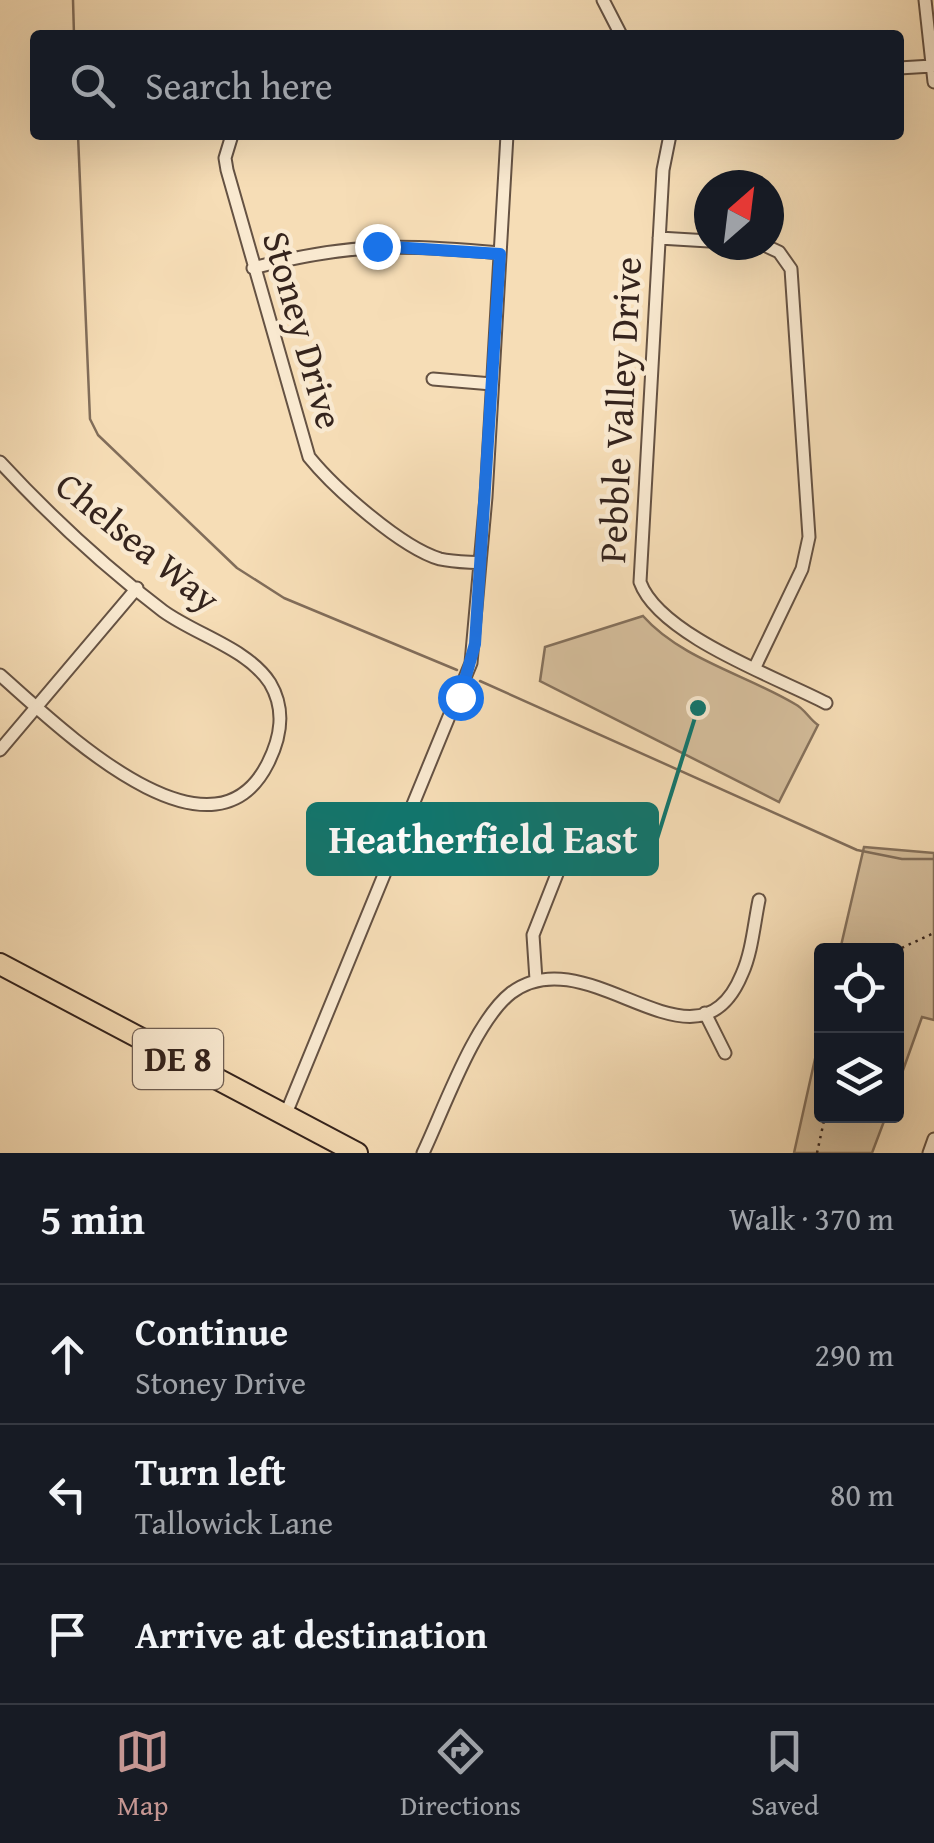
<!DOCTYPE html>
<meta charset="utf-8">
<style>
body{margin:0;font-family:"Gentium Book Plus",serif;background:#20242c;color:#f1f3f6}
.controls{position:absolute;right:30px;bottom:30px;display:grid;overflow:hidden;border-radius:10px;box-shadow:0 10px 40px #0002}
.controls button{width:90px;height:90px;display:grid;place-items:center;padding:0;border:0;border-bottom:2px solid #363941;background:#171b24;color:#f1f3f6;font:50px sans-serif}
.compass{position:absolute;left:694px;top:170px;width:90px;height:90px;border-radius:50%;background:#171b24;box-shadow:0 10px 40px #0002;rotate:28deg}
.stop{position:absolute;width:30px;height:30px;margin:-22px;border:8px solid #1a73e8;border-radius:50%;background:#fff}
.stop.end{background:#1a73e8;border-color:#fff;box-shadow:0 2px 10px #0008}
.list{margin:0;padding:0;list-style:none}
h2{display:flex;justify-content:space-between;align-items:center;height:130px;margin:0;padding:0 40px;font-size:42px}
h2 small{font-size:32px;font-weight:400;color:#9ea1a6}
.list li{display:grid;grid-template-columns:65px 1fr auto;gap:30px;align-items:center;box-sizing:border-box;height:140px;padding:0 40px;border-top:2px solid #363941}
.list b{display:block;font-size:38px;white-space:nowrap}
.list p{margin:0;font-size:32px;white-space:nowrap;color:#9ea1a6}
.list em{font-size:32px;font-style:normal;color:#9ea1a6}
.icon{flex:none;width:55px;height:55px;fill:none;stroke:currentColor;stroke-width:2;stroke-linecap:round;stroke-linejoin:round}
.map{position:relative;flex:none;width:934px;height:1153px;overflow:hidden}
.search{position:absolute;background:#171b24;box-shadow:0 10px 40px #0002;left:30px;right:30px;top:30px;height:110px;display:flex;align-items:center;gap:25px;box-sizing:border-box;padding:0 35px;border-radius:10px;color:#9ea1a6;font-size:38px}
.sheet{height:550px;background:#171b24}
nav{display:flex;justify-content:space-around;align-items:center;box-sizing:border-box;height:140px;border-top:2px solid #363941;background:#171b24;font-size:28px;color:#9ea1a6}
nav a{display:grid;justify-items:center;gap:5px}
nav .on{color:#c59692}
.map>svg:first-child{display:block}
.green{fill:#d5be9c;stroke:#85715c;stroke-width:2.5}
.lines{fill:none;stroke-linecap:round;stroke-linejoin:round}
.stream{stroke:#816d5a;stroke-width:2.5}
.street-casing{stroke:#655243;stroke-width:15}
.highway-casing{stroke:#35241d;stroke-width:24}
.path{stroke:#35241d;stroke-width:2.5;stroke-dasharray:2.5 5;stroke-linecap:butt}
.street{stroke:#f9e9d0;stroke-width:11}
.highway{stroke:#f6ddb6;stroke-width:20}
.route{stroke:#1a73e8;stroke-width:12}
.labels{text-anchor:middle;stroke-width:9;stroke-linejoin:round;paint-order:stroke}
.shield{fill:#f9e9d0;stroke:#705f53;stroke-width:2.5}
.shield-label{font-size:35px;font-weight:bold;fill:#35241d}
.street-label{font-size:38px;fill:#35241d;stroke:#f9e9d0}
.leader{fill:none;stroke:#0f766e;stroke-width:4}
.callout-dot{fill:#0f766e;stroke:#f9e9d0;stroke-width:4}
.callout{fill:#0f766e;stroke:#0f766e;stroke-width:4}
.callout-label{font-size:40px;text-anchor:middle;font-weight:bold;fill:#fff}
</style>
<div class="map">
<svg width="934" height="1153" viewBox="0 0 934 1153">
<rect width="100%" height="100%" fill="#f6ddb6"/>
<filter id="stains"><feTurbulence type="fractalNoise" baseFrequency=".002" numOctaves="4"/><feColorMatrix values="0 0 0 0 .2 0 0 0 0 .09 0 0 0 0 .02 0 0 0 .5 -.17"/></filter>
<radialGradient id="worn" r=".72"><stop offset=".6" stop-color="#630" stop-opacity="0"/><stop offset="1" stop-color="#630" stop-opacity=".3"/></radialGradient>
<path class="green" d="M643 616C681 659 747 675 795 704 805 709 809 719 818 725L779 802 540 681 545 647Z
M864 847 934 853V1020L922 1017 897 1087 896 951 840 950Z
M821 1032 822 1116H886L872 1153H794Z"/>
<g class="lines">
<path class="stream" d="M73 0 74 35
M78 135 90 419 98 435 237 568 284 598 457 670
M480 681 857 850 902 859H934"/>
<g class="street-casing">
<path id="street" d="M603 0 621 35
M925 0 934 82
M899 68 932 66
M232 135 225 158 227 170 309 457C335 489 402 548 440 559 453 562 467 562 480 563
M670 135 663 170 640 582C659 635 776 677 826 703
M659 238 709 241
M253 268C349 243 402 244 500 253
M433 379 492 384
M0 462C49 515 105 567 163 611 196 635 247 648 270 683 286 710 281 737 268 763 211 878 55 723 0 675
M755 667 802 569 809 537 791 269 779 252 764 245
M0 750 137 588
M536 980 533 935 581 813
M705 1013 725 1053
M285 1116 471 663 486 497 507 135
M423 1153C444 1109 474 1022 511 993 589 934 696 1086 742 974 752 952 754 924 759 900
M929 1153 934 1139"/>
</g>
<g class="highway-casing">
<path id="highway" d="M0 964 357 1153"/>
</g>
<path class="path" d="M895 951 934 933
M817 1153 825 1116"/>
<use href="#street" class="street"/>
<use href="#highway" class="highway"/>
</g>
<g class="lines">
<path class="route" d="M377 246 500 254 475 644 460 697"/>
</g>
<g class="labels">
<rect class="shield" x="133" y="1029" width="90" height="60" rx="8"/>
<g class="shield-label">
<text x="178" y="1071">DE 8</text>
</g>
<g class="street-label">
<text transform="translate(303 330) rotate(74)" y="13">Stoney Drive</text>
<text transform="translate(620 410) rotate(-87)" y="13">Pebble Valley Drive</text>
<text transform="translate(138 542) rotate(39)" y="13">Chelsea Way</text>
</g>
</g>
<path class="leader" d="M698 708L657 839"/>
<circle class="callout-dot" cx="698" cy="708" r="10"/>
<rect class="callout" x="308" y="804" width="349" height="70" rx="10"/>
<g class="callout-label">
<text x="483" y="853">Heatherfield East</text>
</g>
<rect width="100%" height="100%" filter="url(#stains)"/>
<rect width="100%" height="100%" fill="url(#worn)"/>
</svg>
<div class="controls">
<button><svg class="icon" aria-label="locate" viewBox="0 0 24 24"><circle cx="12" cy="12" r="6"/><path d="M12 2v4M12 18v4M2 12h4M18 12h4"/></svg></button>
<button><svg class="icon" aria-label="layers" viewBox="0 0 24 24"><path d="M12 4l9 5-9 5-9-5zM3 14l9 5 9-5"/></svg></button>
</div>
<svg class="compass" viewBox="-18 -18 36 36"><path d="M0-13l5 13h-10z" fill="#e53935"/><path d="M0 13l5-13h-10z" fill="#9ea1a6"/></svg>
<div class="stop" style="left:460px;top:697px"></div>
<div class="stop end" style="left:377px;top:246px"></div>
<div class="search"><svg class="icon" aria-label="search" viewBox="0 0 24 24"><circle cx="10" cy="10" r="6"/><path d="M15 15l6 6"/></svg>Search here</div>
</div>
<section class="sheet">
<h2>5 min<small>Walk · 370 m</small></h2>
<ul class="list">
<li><svg class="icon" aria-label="ahead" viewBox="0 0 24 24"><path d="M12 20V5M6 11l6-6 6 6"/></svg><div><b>Continue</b><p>Stoney Drive</p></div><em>290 m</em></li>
<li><svg class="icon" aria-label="left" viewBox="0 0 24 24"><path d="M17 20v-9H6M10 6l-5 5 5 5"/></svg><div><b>Turn left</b><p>Tallowick Lane</p></div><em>80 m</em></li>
<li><svg class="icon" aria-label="arrive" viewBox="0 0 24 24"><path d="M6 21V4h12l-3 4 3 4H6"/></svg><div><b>Arrive at destination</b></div></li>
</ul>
</section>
<nav>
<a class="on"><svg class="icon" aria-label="map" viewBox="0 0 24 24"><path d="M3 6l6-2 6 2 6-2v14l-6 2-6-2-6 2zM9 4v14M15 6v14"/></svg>Map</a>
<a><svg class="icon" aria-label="directions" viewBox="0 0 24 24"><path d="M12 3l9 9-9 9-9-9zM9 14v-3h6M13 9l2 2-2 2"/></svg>Directions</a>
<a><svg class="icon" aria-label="saved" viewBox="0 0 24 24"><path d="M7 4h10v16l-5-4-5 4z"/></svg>Saved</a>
</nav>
